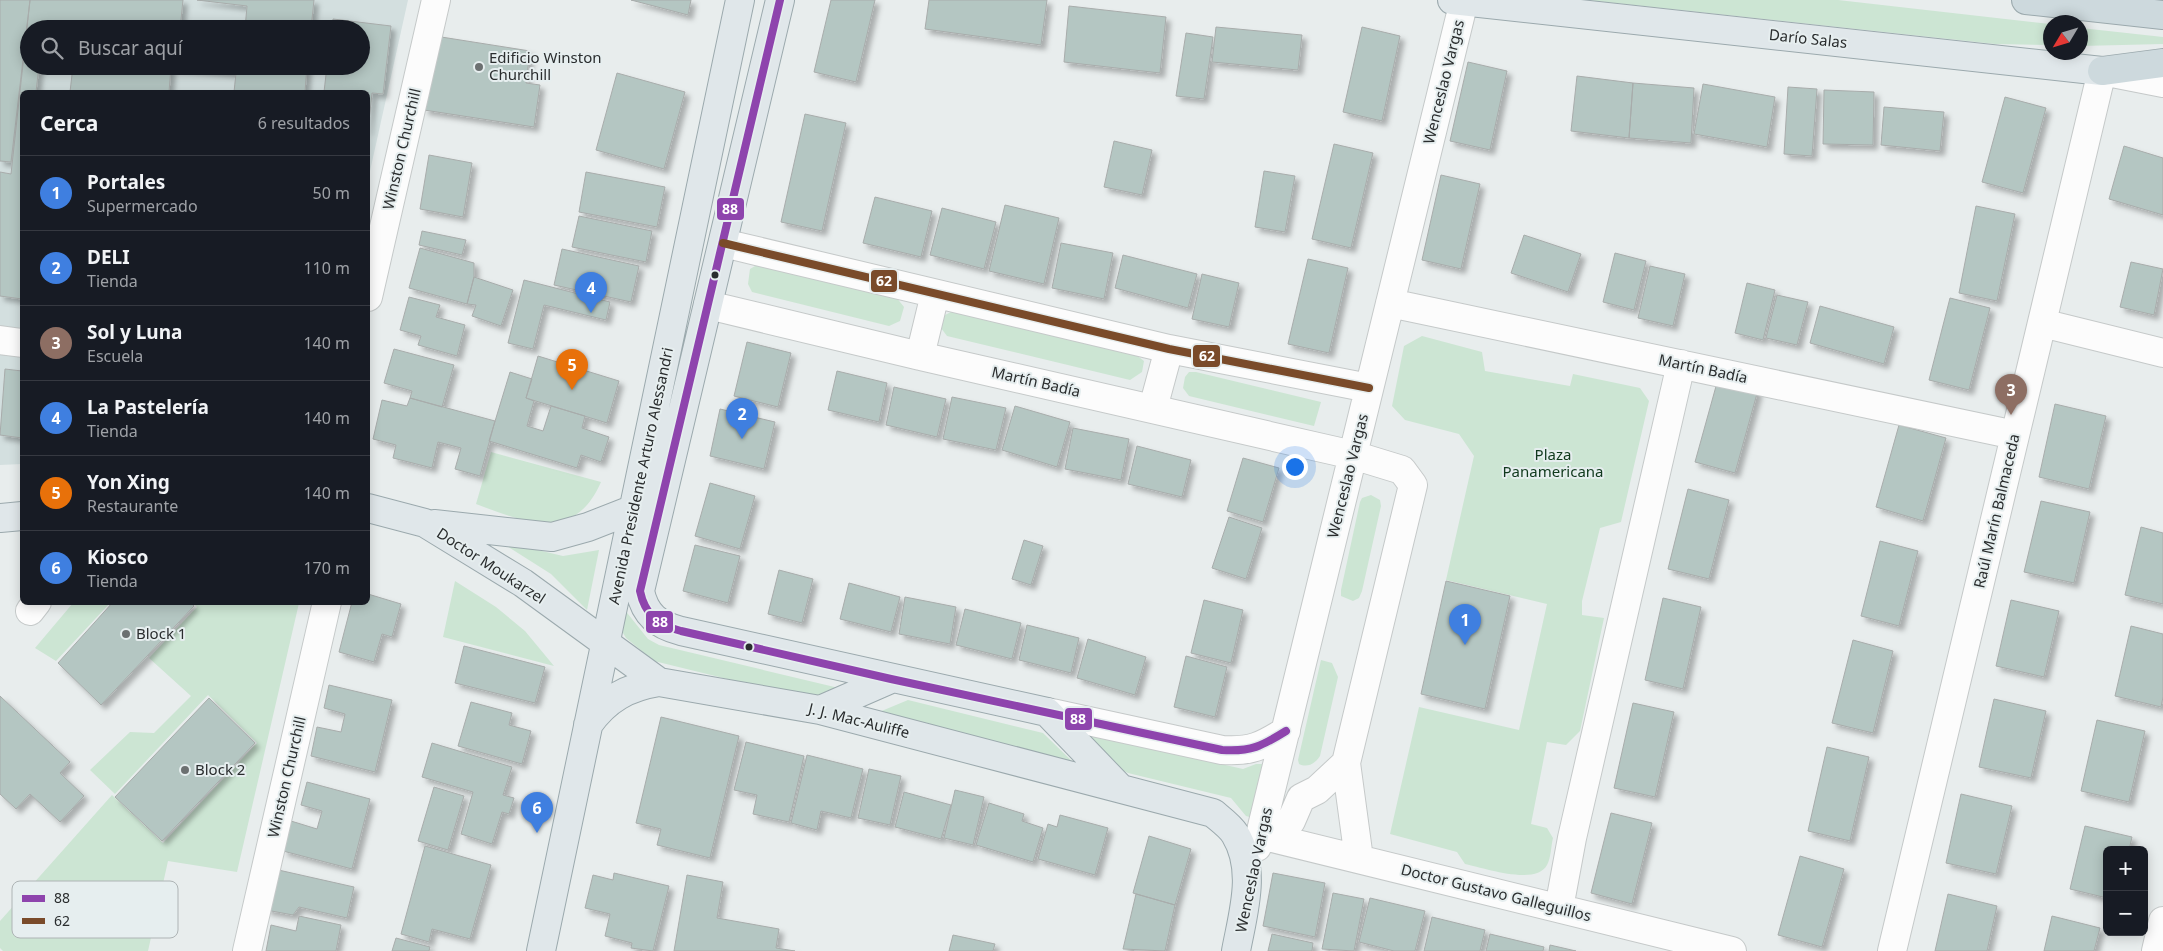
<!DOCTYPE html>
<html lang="es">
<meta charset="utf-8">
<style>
body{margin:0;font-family:"Noto Sans",sans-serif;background:#242831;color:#f1f3f6}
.controls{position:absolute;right:15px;bottom:15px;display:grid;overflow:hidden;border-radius:8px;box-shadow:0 2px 12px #0003}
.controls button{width:45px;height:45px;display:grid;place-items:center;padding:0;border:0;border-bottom:1px solid #363941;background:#171b24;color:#f1f3f6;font:25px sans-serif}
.compass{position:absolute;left:2043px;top:15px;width:45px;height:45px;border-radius:50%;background:#171b24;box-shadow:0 2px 12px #0003;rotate:232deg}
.you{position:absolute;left:1294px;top:466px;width:18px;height:18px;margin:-12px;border:4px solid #fff;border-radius:50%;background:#1a73e8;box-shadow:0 0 0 8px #1a73e833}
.badge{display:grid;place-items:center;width:32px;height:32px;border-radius:50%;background:#6c7071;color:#fff;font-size:16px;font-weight:700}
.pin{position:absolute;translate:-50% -41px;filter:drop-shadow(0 1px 2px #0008)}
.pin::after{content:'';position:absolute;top:26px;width:18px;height:15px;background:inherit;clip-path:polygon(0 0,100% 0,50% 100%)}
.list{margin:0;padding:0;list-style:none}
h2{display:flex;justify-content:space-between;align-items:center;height:65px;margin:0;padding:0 20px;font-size:21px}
h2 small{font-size:16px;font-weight:400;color:#9ea1a6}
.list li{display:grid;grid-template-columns:32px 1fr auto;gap:15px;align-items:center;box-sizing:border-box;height:75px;padding:0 20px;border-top:1px solid #363941}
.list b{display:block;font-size:19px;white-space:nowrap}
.list p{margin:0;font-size:16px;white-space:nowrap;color:#9ea1a6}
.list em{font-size:16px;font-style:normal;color:#9ea1a6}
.icon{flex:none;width:28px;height:28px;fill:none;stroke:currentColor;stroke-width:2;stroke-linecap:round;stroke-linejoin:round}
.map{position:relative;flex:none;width:2163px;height:951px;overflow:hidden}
.search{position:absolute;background:#171b24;box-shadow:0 2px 12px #0003;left:20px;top:20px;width:350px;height:55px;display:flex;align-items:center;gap:12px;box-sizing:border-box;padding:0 18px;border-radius:28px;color:#9ea1a6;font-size:19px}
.panel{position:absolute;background:#171b24;box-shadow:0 2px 12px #0003;left:20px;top:90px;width:350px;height:515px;border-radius:8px}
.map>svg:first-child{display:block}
.built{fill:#d3dfdf;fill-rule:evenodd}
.green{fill:#cce5d3}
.building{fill:#b4c6c2;stroke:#a8acab;filter:url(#shadow)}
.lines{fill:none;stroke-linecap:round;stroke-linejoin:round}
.minor-casing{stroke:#c5c9c9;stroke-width:30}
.major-casing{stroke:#9ba9ad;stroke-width:30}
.highway-casing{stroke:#9ba9ad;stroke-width:30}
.minor{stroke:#fcfcfc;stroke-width:28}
.major{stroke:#e0e7ea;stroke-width:28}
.highway{stroke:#cdd9dd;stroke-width:28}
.bus-1-casing{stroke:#e6eeef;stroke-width:11}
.bus-2-casing{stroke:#e6eeef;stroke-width:11}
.bus-1{stroke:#8e44ad;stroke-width:8}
.bus-2{stroke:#7a4b2a;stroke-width:8}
.poi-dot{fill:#6c7071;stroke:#e6eeef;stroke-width:2}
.bus-dot{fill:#2a2d2e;stroke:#e6eeef;stroke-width:2}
.labels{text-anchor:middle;stroke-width:4;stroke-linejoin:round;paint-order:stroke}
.street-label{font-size:15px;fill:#2a2d2e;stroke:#e6eeef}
.poi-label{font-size:15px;fill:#2a2d2e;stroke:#e6eeef;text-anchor:start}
.park-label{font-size:15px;fill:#10391d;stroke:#e6eeef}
.key{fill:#e6eeef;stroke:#aeb4b5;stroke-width:1}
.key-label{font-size:14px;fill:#2a2d2e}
.line-badge{stroke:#e6eeef;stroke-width:2}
.badge-label{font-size:14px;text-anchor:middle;font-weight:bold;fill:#fff}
</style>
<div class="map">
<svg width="2163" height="951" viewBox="0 0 2163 951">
<defs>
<filter id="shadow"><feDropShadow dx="4.5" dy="4.5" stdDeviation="2.5" flood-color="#0004"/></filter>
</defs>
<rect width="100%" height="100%" fill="#e8eded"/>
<path class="built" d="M0 0H408L368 180V92H22V464L0 465ZM29 29H361V66H29Z"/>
<path class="green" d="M1587 0H1838L2050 24V45L1995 44Z
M2081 28 2163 37V44L2081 46Z
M760 263 896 297 904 307 900 321 889 326 752 292 748 284 750 269Z
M955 310 1135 354 1144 361 1142 372 1130 380 947 336 941 328 943 316Z
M1422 336 1482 352 1485 371 1570 386 1573 374 1640 388 1649 401 1621 522 1600 528 1582 601V615L1604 618 1580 731 1566 745 1547 742 1531 824 1547 828 1553 838C1551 846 1551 858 1547 865 1536 886 1484 868 1465 864L1457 852 1390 834 1419 707 1519 730 1547 604 1446 580 1474 456 1459 434 1405 420 1392 406 1404 346Z
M1189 372H1196L1321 402 1314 426 1189 396 1183 388 1185 377Z
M491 452 601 482C574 544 524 522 476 504Z
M1371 495 1380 500 1381 506 1362 591 1359 598 1353 601 1341 596V590L1360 502 1362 498Z
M499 541 563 556 599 550 587 610 551 574Z
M455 581 496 607 525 631 554 666 443 637Z
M73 603H110L56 661 35 648Z
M193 603H299L237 872 168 861 148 951H3L0 948V921L112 795 163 843 257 743 208 695 115 794 90 770 130 732 154 733 191 696 149 658 197 607Z
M624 609 648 639 659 645 843 689 813 700 654 661 626 638 623 633Z
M1321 660 1332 663 1338 677 1320 756C1315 764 1307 768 1299 764L1298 760Z
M908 700 1043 733 1076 765 872 715Z
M1089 734 1243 769 1256 764H1264L1253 818 1246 816 1231 798 1128 773 1122 770 1089 737Z"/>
<path class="building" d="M0 0H30L11 162 0 161Z
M30 0H183L180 29H29V66H39L36 92H22V299L0 296V172L11 174Z
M197 0H314L311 29H245L247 6Z
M631 0H691L688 15Z
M831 0H875L856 82 814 72Z
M929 0H1047L1041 45 925 29Z
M1069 6 1166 17 1160 73 1064 62Z
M333 19 391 26 383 94 372 93 368 131V92H324L327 66H361V29H332Z
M1216 27 1302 35 1298 70 1212 62Z
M1362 27 1400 36 1382 121 1343 112Z
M1186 33 1213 37 1204 99 1176 96Z
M435 36 530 51 526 83 540 85 534 127 424 110Z
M1468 62 1507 71 1490 150 1450 141Z
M73 66H307L305 92H234L236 73 171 67 169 92H70Z
M617 73 685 92 664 169 596 150Z
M1577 76 1633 83 1629 138 1571 131Z
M1633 83 1694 88 1691 143 1629 138Z
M1703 84 1775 97 1767 147 1694 134Z
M1788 87 1817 89 1812 156 1784 154Z
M1824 90 1874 92 1873 145 1823 144Z
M2005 97 2046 108 2023 193 1982 182Z
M1884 107 1944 112 1940 151 1881 145Z
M805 114 846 123 822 231 781 222Z
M1114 141 1152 150 1142 195 1104 187Z
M1334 144 1373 153 1351 248 1312 239Z
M2124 146 2163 158V215L2109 199Z
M429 155 472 163 463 217 420 209Z
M1264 171 1295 176 1285 232 1255 227Z
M586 172 665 187 657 227 579 212Z
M1441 175 1480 184 1461 269 1422 260Z
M875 197 932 211 921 257 863 243Z
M1005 205 1059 218 1044 284 989 271Z
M1976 206 2015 214 1997 301 1959 293Z
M942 208 996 222 984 269 930 255Z
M579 216 652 231 646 262 572 247Z
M422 231 466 240 462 255 419 245Z
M1524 235 1581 254 1568 292 1511 273Z
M1061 243 1113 253 1104 299 1052 288Z
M420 248 474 263V277L467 304 409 288Z
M562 249 639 266 631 302 554 285Z
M1615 253 1646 261 1634 310 1603 302Z
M1123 255 1197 274 1188 308 1115 288Z
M1308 259 1348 268 1329 353 1288 344Z
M2131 262 2163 269 2154 315 2120 307Z
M1650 266 1685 274 1673 326 1638 318Z
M1202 274 1239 283 1229 327 1192 319Z
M474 277 513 290 501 326 472 316 476 305 467 304Z
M524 280 610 302 606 320 544 305 533 349 508 343Z
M1747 283 1775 290 1763 340 1735 333Z
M1777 295 1808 302 1797 345 1766 338Z
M409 297 440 305 436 317 465 325 457 356 418 345 421 336 400 330Z
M1950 298 1990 308 1969 390 1929 380Z
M1820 306 1894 327 1884 364 1810 343Z
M747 342 791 353 778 407 734 396Z
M394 349 454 365 442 407 410 398 412 391 384 383Z
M538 356 619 381 607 423 526 398Z
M5 369 22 371V438L0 435Z
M837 371 887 383 879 422 828 410Z
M510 372 532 379 526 398 534 401 527 426 543 431 551 406 585 416 582 428 609 437 601 462 581 455 577 468 489 441Z
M1718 379 1758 390 1735 473 1695 462Z
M894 387 946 399 937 437 886 425Z
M952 397 1006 408 996 450 943 439Z
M410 398 495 421 480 476 455 469 461 448 438 442 432 468 393 458 396 445 373 439 382 400 407 406Z
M2055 404 2106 416 2089 489 2039 477Z
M1015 406 1070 422 1057 467 1002 450Z
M720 409 775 422 764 469 710 456Z
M1899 425 1946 438 1923 521 1876 507Z
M1073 428 1129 439 1121 480 1065 469Z
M1137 446 1191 460 1182 497 1128 484Z
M1243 458 1279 468 1263 522 1227 511Z
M710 483 755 496 740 549 695 536Z
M1688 489 1729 500 1709 579 1668 569Z
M2041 501 2090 512 2074 583 2024 572Z
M1229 517 1262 528 1246 579 1212 568Z
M2141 527 2163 533V604L2125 595Z
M1024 540 1043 546 1031 585 1012 579Z
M1880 541 1918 551 1899 626 1861 616Z
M695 545 740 556 728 603 683 591Z
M779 570 813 579 802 623 768 614Z
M1446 581 1510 596 1485 709 1421 694Z
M849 583 900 597 891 632 840 619Z
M368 594 401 604 392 637 382 634 374 662 339 652 352 602H368Z
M905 597 956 607 950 644 899 634Z
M1663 598 1701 607 1683 689 1645 680Z
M1204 600 1243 610 1231 663 1191 653Z
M2011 600 2059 611 2044 677 1996 666Z
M113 602H190L194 606 101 705 58 663Z
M965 609 1021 623 1012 659 956 645Z
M1027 625 1079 638 1071 673 1019 660Z
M2131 626 2163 634V697L2161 707 2115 696Z
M1088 639 1146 657 1135 695 1077 678Z
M1853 640 1893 651 1873 733 1832 723Z
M464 646 545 667 535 703 455 683Z
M1186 656 1227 667 1215 717 1174 707Z
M329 685 392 700 375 772 311 756 317 727 341 732 345 714 324 708Z
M0 696 70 762 60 773 84 796 60 822 30 794 16 809 0 794Z
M209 698 255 743 162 841 115 797Z
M1994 699 2046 711 2031 778 1979 767Z
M471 702 512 713 509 725 531 731 522 764 458 746Z
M1633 703 1674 712 1655 797 1614 788Z
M661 717 739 736 710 858 657 845 661 829 636 823Z
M2097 720 2145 731 2129 802 2081 791Z
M746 742 804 756 789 822 753 814 757 795 734 790Z
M432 743 512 767 503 795 514 798 509 814 502 812 492 844 461 834 473 792 422 777Z
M1827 747 1869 757 1850 841 1808 831Z
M807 755 863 769 851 818 821 811 817 830 791 823Z
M869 769 901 776 890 825 858 818Z
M307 782 370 799 352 869 283 851 291 821 317 829 322 811 301 805Z
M434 787 464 796 448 850 418 841Z
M955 790 984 797 973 845 944 838Z
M904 792 951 805 941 839 895 827Z
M1961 794 2012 806 1996 874 1946 863Z
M989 803 1024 814 1022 821 1043 828 1033 862 976 845Z
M1611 813 1652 823 1632 904 1591 893Z
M1060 815 1108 828 1095 875 1038 859 1048 824 1057 827Z
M2085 826 2132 837 2129 850H2107V898L2070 889Z
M1149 836 1191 849 1175 905 1133 893Z
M425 846 491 865 470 939 432 929 429 942 401 934Z
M1800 856 1844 869 1822 947 1778 935Z
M274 869 354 887 347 918 299 907 293 915 266 910Z
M614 873 669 886 653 951 631 948 632 943 605 936 610 914 585 908 593 875 613 880Z
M1273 873 1325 883 1315 937 1263 926Z
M687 875 723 882 717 918 779 929 776 948 795 951H674Z
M1333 893 1364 899 1354 951 1322 949Z
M1136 894 1175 905 1165 951 1123 949Z
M1948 894 1997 906 1987 951H1935Z
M1370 898 1425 911 1415 951H1394L1359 942Z
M299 916 341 925 336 951H266L271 925 296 931Z
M2052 916 2100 928 2094 951H2044Z
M1432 917 1485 930 1480 951H1424Z
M1272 934 1313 943 1312 951H1268Z
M1490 934 1544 947 1543 951H1486Z
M953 935 995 944 993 951H949Z
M396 938 430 947 429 951H392Z
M1550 945 1576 951H1549Z"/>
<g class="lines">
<g class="minor-casing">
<path id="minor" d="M723 243 1169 349 1369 388
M368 297 436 0
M1390 303 2015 435
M708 305 920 356 1353 455 1402 470 1413 485 1346 763 1317 790 1301 798 1291 821 1260 835
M2042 323 2163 353
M0 340 22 343
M920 356 935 294
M1153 408 1169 349
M30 611 37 602
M1047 712 1222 750C1251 752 1262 746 1286 731
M1346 763 1359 859
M1260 835 1732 951
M1257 847 1464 1
M1559 908 1572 838 1681 364
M247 951 327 602
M1892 951 2102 71 2163 83
M2156 951 2163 921"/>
</g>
<g class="major-casing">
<path id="major" d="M780 0 640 591C645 615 658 625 681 631L1047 712 1120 788
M1452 0 2102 71
M368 508 425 523 523 583 659 682 820 710 1213 813C1220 819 1230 826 1235 834 1257 870 1243 913 1236 951
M0 518 22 516
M434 524 552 537 588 527 634 509
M820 710 891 679
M588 725C606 699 628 687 659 682
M541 951 740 0"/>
</g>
<g class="highway-casing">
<path id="highway" d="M2026 0 2163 15
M2102 71 2163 63"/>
</g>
<use href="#minor" class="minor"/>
<use href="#major" class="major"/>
<use href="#highway" class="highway"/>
<g class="bus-1-casing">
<path id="bus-1" d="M780 0 640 591C645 615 658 625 681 631L891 679 1222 750C1251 752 1262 746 1286 731"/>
</g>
<g class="bus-2-casing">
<path id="bus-2" d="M723 243 1169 349 1369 388"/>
</g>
<use href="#bus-1" class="bus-1"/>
<use href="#bus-2" class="bus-2"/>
</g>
<g class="poi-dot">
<circle cx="479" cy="67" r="5"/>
<circle cx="126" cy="634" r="5"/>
<circle cx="185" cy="770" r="5"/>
</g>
<g class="bus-dot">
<circle cx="715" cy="275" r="4.5"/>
<circle cx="749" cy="647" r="4.5"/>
</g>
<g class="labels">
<g class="street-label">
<text transform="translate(1808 39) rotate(6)" y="5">Darío Salas</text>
<text transform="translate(1444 82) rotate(-76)" y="5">Wenceslao Vargas</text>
<text transform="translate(402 149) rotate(-77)" y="5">Winston Churchill</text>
<text transform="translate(1703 369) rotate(12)" y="5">Martín Badía</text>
<text transform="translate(1036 382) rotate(13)" y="5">Martín Badía</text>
<text transform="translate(641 476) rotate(-78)" y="5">Avenida Presidente Arturo Alessandri</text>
<text transform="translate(1348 476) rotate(-76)" y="5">Wenceslao Vargas</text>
<text transform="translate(1997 511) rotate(-77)" y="5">Raúl Marín Balmaceda</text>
<text transform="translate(491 566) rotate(33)" y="5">Doctor Moukarzel</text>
<text transform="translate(859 721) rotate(14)" y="5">J. J. Mac-Auliffe</text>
<text transform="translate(287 777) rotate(-77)" y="5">Winston Churchill</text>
<text transform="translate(1254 870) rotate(-78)" y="5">Wenceslao Vargas</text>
<text transform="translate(1496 893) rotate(14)" y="5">Doctor Gustavo Galleguillos</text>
</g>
<g class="poi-label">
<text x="489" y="63">Edificio Winston<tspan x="489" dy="17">Churchill</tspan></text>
<text x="136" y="639">Block 1</text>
<text x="195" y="775">Block 2</text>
</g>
<g class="park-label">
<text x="1553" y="460">Plaza<tspan x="1553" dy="17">Panamericana</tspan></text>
</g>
</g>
<rect x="12" y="881" width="166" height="57" rx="8" class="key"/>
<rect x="22" y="895" width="23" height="7" fill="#8e44ad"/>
<rect x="22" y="918" width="23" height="6" fill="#7a4b2a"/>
<g class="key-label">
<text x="54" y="903">88</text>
<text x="54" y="926">62</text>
</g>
<g class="line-badge">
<rect x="716" y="197" width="29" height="24" rx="5" fill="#8e44ad"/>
<rect x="870" y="269" width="28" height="24" rx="5" fill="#7a4b2a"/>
<rect x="1192" y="344" width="29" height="24" rx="5" fill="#7a4b2a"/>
<rect x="645" y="610" width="29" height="24" rx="5" fill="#8e44ad"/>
<rect x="1064" y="707" width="29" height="24" rx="5" fill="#8e44ad"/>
</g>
<g class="badge-label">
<text x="730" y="214">88</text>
<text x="884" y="286">62</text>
<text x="1207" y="361">62</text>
<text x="660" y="627">88</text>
<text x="1078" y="724">88</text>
</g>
</svg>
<div class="controls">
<button>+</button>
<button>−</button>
</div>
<svg class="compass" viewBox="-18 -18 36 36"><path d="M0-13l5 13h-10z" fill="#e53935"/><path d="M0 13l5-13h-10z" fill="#9ea1a6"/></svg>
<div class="you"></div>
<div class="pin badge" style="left:1465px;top:645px;background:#3f7fe0">1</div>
<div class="pin badge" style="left:742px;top:439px;background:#3f7fe0">2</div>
<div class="pin badge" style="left:2011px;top:415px;background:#8d6e63">3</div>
<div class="pin badge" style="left:591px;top:313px;background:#3f7fe0">4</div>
<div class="pin badge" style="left:572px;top:390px;background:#e8710a">5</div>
<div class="pin badge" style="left:537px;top:833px;background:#3f7fe0">6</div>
<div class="search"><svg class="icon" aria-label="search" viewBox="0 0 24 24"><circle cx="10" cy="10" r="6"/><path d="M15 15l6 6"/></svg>Buscar aquí</div>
<section class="panel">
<h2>Cerca<small>6 resultados</small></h2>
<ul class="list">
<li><span class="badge" style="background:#3f7fe0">1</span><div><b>Portales</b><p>Supermercado</p></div><em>50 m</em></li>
<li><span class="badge" style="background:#3f7fe0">2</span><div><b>DELI</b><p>Tienda</p></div><em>110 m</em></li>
<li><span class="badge" style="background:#8d6e63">3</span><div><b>Sol y Luna</b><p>Escuela</p></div><em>140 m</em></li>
<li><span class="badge" style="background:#3f7fe0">4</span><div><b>La Pastelería</b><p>Tienda</p></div><em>140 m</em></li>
<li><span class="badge" style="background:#e8710a">5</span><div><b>Yon Xing</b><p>Restaurante</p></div><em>140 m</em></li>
<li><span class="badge" style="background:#3f7fe0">6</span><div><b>Kiosco</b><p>Tienda</p></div><em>170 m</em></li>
</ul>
</section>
</div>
